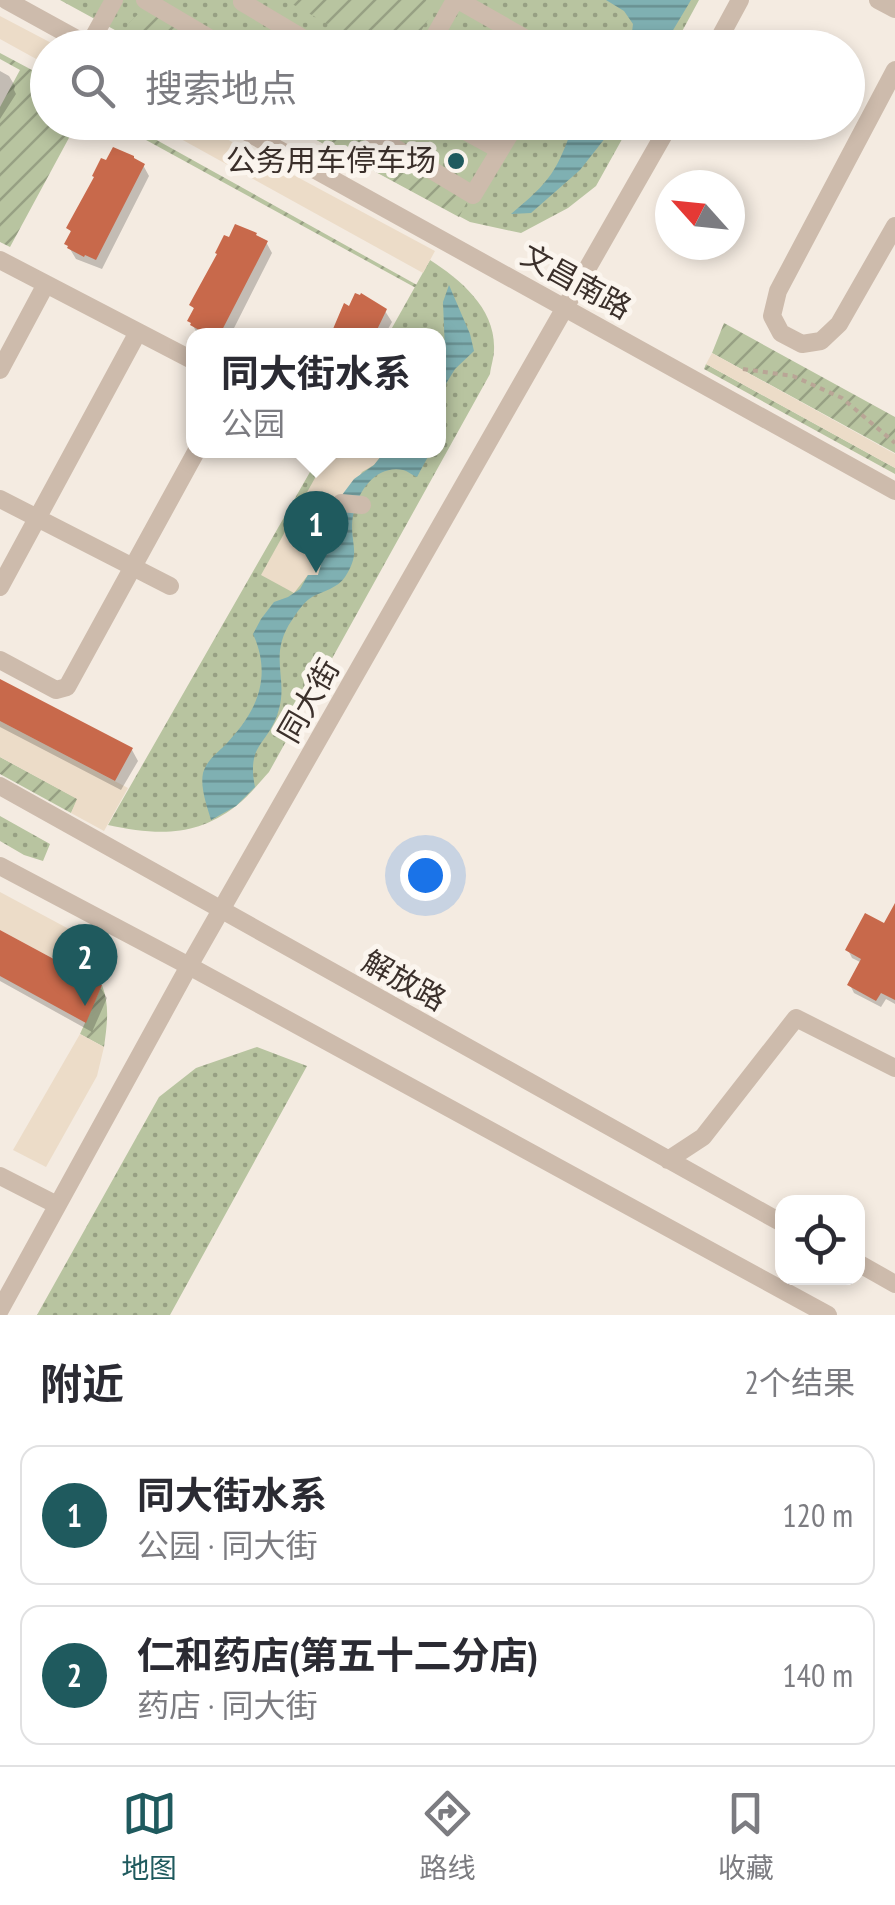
<!DOCTYPE html>
<html lang="zh">
<meta charset="utf-8">
<style>
body{margin:0;font-family:"PT Sans Narrow","Noto Sans SC",sans-serif;background:#f2f2f3;color:#2b2b33}
.controls{position:absolute;right:30px;bottom:30px;display:grid;overflow:hidden;border-radius:20px;box-shadow:0 5px 15px #0003}
.controls button{width:90px;height:90px;display:grid;place-items:center;padding:0;border:0;border-bottom:2px solid #e1e1e2;background:#fff;color:#2b2b33;font:50px sans-serif}
.compass{position:absolute;left:655px;top:170px;width:90px;height:90px;border-radius:50%;background:#fff;box-shadow:0 5px 15px #0003;rotate:297deg}
.you{position:absolute;left:425px;top:875px;width:35px;height:35px;margin:-25px;border:8px solid #fff;border-radius:50%;background:#1a73e8;box-shadow:0 0 0 15px #1a73e833}
.badge{display:grid;place-items:center;width:65px;height:65px;border-radius:50%;background:#1f5a5e;color:#fff;font-size:32px;font-weight:700}
.pin{position:absolute;translate:-50% -82px;filter:drop-shadow(0 2px 5px #0008)}
.pin::after{content:'';position:absolute;top:52px;width:35px;height:30px;background:inherit;clip-path:polygon(0 0,100% 0,50% 100%)}
.popup{position:absolute;left:186px;top:328px;width:260px;height:130px;box-sizing:border-box;display:grid;place-content:center;border-radius:20px;background:#fff;filter:drop-shadow(0 2px 8px #0005);font-size:32px;white-space:nowrap;color:#7c7c81}
.popup b{font-size:38px;color:#2b2b33}
.popup::after{content:'';position:absolute;left:50%;top:100%;margin-left:-20px;border:20px solid transparent;border-top-color:#fff}
.list{margin:0;padding:0;list-style:none}
h2{display:flex;justify-content:space-between;align-items:center;height:130px;margin:0;padding:0 40px;font-size:42px}
h2 small{font-size:32px;font-weight:400;color:#7c7c81}
.list li{display:grid;grid-template-columns:65px 1fr auto;gap:30px;align-items:center;box-sizing:border-box;height:140px;margin:0 20px 20px;padding:0 20px;border:2px solid #e1e1e2;border-radius:20px}
.list b{display:block;font-size:38px;white-space:nowrap}
.list p{margin:0;font-size:32px;white-space:nowrap;color:#7c7c81}
.list em{font-size:32px;font-style:normal;color:#7c7c81}
.icon{flex:none;width:55px;height:55px;fill:none;stroke:currentColor;stroke-width:2;stroke-linecap:round;stroke-linejoin:round}
.map{position:relative;flex:none;width:895px;height:1315px;overflow:hidden}
.search{position:absolute;background:#fff;box-shadow:0 5px 15px #0003;left:30px;right:30px;top:30px;height:110px;display:flex;align-items:center;gap:25px;box-sizing:border-box;padding:0 35px;border-radius:55px;color:#7c7c81;font-size:38px}
.sheet{height:450px;background:#fff}
nav{display:flex;justify-content:space-around;align-items:center;box-sizing:border-box;height:140px;border-top:2px solid #e1e1e2;background:#fff;font-size:28px;color:#7c7c81}
nav a{display:grid;justify-items:center;gap:5px}
nav .on{color:#1f5a5e}
.map>svg:first-child{display:block}
.park{fill:url(#park-dots)}
.garden{fill:url(#garden-furrows)}
.plaza{fill:#ecdcc8}
.water{fill:url(#water-rules)}
.shadow{fill:#0003}
.building{fill:#c8694b}
.lines{fill:none;stroke-linecap:round;stroke-linejoin:round}
.path{stroke:#b9a596;stroke-width:4;stroke-dasharray:5 5;stroke-linecap:butt}
.minor{stroke:#cdbbac;stroke-width:18}
.poi-dot{fill:#1f5a5e;stroke:#fbf5ee;stroke-width:4}
.labels{text-anchor:middle;stroke-width:10;stroke-linejoin:round;paint-order:stroke}
.poi-label{font-size:30px;fill:#3b302b;stroke:#fbf5ee;text-anchor:end}
.street-label{font-size:30px;fill:#3b302b;stroke:#fbf5ee}
</style>
<div class="map">
<svg width="895" height="1315" viewBox="0 0 895 1315">
<defs>
<pattern id="park-dots" width="8" height="8" patternUnits="userSpaceOnUse" patternTransform="scale(2.5)"><rect width="8" height="8" fill="#b8c4a0"/><path d="M2 2h.1M6 6h.1" fill="none" stroke="#97a083" stroke-width="1.8" stroke-linecap="round"/></pattern>
<pattern id="garden-furrows" width="10" height="10" patternUnits="userSpaceOnUse" patternTransform="scale(2.5)"><rect width="10" height="10" fill="#b8c4a0"/><path d="M-1 1l2-2M0 10L10 0M9 11l2-2" fill="none" stroke="#97a083"/></pattern>
<pattern id="water-rules" width="6" height="5" patternUnits="userSpaceOnUse" patternTransform="scale(2.5)"><rect width="6" height="5" fill="#7fb0b2"/><path d="M0 2.5h6" fill="none" stroke="#699091"/></pattern>
</defs>
<rect width="100%" height="100%" fill="#f4ebe1"/>
<path class="park" d="M60 0H699L673 48 146 47Z
M285 123H631L596 186 568 208 521 233 470 222Z
M430 260C461 280 496 309 494 350 494 357 491 366 490 374L269 772C259 783 248 797 236 806 194 838 156 835 108 825L322 451 438 450V336L388 335Z
M0 816 50 844 43 861 24 855 0 841Z
M257 1047 307 1066 170 1315H37L159 1097 196 1068Z"/>
<path class="garden" d="M285 0H426L434 10 411 47H369Z
M151 13 209 47H146L123 35 129 23 138 14Z
M0 53 47 78 48 122 77 123 10 247 0 242V107L20 70 0 59Z
M115 123H126L417 285 416 288Z
M285 123H336L468 200 459 217Z
M724 323 895 417V453L712 353Z
M706 364 895 468V474L704 369Z
M0 757 78 799 71 813 0 774Z
M102 985C110 1006 107 1025 104 1047L80 1034Z"/>
<path class="plaza" d="M0 16 59 47 48 48 47 65 0 39Z
M152 123H197L435 251 423 273Z
M712 353 895 454V468L706 364Z
M330 451H397L392 457 382 455 374 465 362 472 339 511 318 575H308L294 593 261 575Z
M0 721 128 788 104 831 71 813 77 799 0 757Z
M0 892 95 943 101 963 102 985 0 930Z
M80 1034 104 1047 97 1076 46 1167 13 1150Z"/>
<path class="water" d="M606 0H691L663 47 630 48 633 24 624 11Z
M574 123H617L580 170 531 213 511 214C551 181 557 171 574 123Z
M449 285 470 334 474 351 455 369 439 395V369L445 352 443 302Z
M397 451H431L417 477C412 475 408 471 403 470 372 464 353 499 352 525 352 549 360 553 345 577 338 588 323 591 312 597 304 602 297 612 292 620 268 655 288 677 279 709 269 746 246 742 255 787L236 806 211 820C207 806 200 788 203 773 207 759 219 752 228 742 258 710 272 676 253 634L261 619 274 602 288 597 300 589 308 575H318L342 495 354 479 374 465 382 455 392 457Z"/>
<path class="shadow" d="M0 71 9 76 15 86 14 90 16 94 0 119Z
M143 165 149 176 102 269 76 259 67 244 72 234 69 228Z
M266 242 272 253 230 336H199L190 321 195 311 192 305Z
M385 311 392 322 384 336H333Z
M0 682 132 750 138 761 121 790 0 727Z
M895 909V1004L886 999 881 1007 854 993 850 985 862 963 852 958 848 950 885 926Z
M0 933 100 987 107 998 92 1032 0 981Z"/>
<path class="building" d="M113 147 134 156V158L145 164 96 260 85 255 84 257 67 248 68 246 64 244 71 231 66 228 94 177 92 176 101 158 106 160Z
M235 224 257 233 256 235 268 241 219 336H210L190 325 191 323 187 321 194 308 189 305 217 254 215 253 224 235 229 237Z
M355 293 360 295 361 293 387 309 374 336H330L344 303 349 306Z
M0 679 133 748 115 781 0 721Z
M895 903V1000L881 993 876 1001 847 985 861 959 845 950 865 913 884 923Z
M0 930 102 985 86 1023 0 976Z"/>
<g class="lines">
<path class="path" d="M743 369 793 376 842 398 895 443"/>
<path class="minor" d="M6 0 93 48
M145 0 226 48
M458 0 542 48
M878 0 895 9
M242 2 319 48
M89 45 114 0
M428 48 455 0
M714 48 740 0
M895 70 778 291 772 316 781 333 802 344 821 341 839 324 895 226
M229 122 895 491
M352 122 473 195 517 122
M449 122 500 150
M0 260 194 361
M0 370 46 284
M0 499 170 586
M341 503 362 505
M0 587 138 332
M0 660 56 690 67 687 197 450
M0 786 782 1223
M0 866 189 966 828 1315
M668 1160 703 1137 796 1018 895 1068
M0 1176 57 1205
M858 1263 895 1284
M0 1310 189 966 671 122"/>
</g>
<circle class="poi-dot" cx="456" cy="161" r="10"/>
<g class="labels">
<g class="poi-label">
<text x="436" y="171">公务用车停车场</text>
</g>
<g class="street-label">
<text transform="translate(576 282) rotate(29)" y="10">文昌南路</text>
<text transform="translate(309 701) rotate(-60)" y="10">同大街</text>
<text transform="translate(404 981) rotate(29)" y="10">解放路</text>
</g>
</g>
</svg>
<div class="controls">
<button><svg class="icon" aria-label="locate" viewBox="0 0 24 24"><circle cx="12" cy="12" r="6"/><path d="M12 2v4M12 18v4M2 12h4M18 12h4"/></svg></button>
</div>
<svg class="compass" viewBox="-18 -18 36 36"><path d="M0-13l5 13h-10z" fill="#e53935"/><path d="M0 13l5-13h-10z" fill="#7c7c81"/></svg>
<div class="you"></div>
<div class="pin badge" style="left:316px;top:573px">1</div>
<div class="popup"><b>同大街水系</b>公园</div>
<div class="pin badge" style="left:85px;top:1006px">2</div>
<div class="search"><svg class="icon" aria-label="search" viewBox="0 0 24 24"><circle cx="10" cy="10" r="6"/><path d="M15 15l6 6"/></svg>搜索地点</div>
</div>
<section class="sheet">
<h2>附近<small>2个结果</small></h2>
<ul class="list">
<li><span class="badge">1</span><div><b>同大街水系</b><p>公园 · 同大街</p></div><em>120 m</em></li>
<li><span class="badge">2</span><div><b>仁和药店(第五十二分店)</b><p>药店 · 同大街</p></div><em>140 m</em></li>
</ul>
</section>
<nav>
<a class="on"><svg class="icon" aria-label="map" viewBox="0 0 24 24"><path d="M3 6l6-2 6 2 6-2v14l-6 2-6-2-6 2zM9 4v14M15 6v14"/></svg>地图</a>
<a><svg class="icon" aria-label="directions" viewBox="0 0 24 24"><path d="M12 3l9 9-9 9-9-9zM9 14v-3h6M13 9l2 2-2 2"/></svg>路线</a>
<a><svg class="icon" aria-label="saved" viewBox="0 0 24 24"><path d="M7 4h10v16l-5-4-5 4z"/></svg>收藏</a>
</nav>
